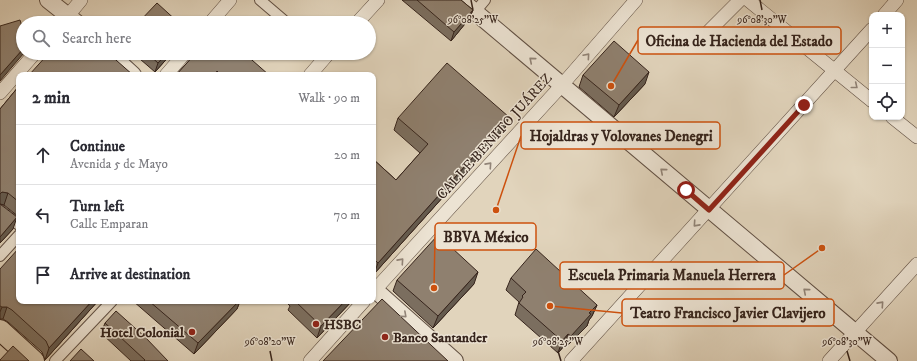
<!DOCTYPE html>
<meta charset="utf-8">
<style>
body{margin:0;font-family:"IM FELL DW Pica",serif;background:#f7f7f7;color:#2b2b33}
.controls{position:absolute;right:12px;top:12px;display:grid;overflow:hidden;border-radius:8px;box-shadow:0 1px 3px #0004}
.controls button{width:36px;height:36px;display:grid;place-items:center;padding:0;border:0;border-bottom:1px solid #e1e1e2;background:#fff;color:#2b2b33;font:20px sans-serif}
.stop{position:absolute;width:12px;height:12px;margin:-9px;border:3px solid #8f2418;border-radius:50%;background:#fff}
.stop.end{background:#8f2418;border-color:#fff;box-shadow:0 1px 4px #0008}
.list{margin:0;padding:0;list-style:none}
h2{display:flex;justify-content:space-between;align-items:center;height:52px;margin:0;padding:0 16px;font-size:17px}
h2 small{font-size:13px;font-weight:400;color:#7c7c81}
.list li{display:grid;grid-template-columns:26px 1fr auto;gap:12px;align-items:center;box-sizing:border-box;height:60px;padding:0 16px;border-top:1px solid #e1e1e2}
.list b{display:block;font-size:15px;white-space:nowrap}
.list p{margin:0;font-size:13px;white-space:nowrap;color:#7c7c81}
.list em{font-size:13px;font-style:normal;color:#7c7c81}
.icon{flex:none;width:22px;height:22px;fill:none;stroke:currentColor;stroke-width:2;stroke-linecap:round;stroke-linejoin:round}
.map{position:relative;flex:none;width:917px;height:361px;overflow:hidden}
.search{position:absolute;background:#fff;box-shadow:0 1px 3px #0004;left:16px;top:16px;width:360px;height:44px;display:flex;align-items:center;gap:10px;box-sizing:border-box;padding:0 14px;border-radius:22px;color:#7c7c81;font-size:15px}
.panel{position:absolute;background:#fff;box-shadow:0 1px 3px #0004;left:16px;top:72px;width:360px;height:232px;border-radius:8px}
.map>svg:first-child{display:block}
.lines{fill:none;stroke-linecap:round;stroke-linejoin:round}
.pedestrian-casing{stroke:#615044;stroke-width:12}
.minor-casing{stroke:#615044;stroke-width:14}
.tertiary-casing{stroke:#615044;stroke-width:18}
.primary-casing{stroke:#36241c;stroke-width:22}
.pedestrian{stroke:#ece3d3;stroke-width:10}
.minor{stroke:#ece3d3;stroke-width:13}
.tertiary{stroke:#ece3d3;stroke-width:16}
.primary{stroke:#e1d4bc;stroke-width:20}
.wall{fill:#7b6e5f;stroke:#36241c}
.shaded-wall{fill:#645a4e;stroke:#36241c}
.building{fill:#8f806f;stroke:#36241c}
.oneway{stroke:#918478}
.route{stroke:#8f2418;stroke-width:5}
.ticks{fill:none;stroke:#36241c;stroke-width:1.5}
.poi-dot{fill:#8f2418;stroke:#ece3d3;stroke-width:1.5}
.labels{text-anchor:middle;stroke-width:3;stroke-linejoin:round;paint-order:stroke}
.street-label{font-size:14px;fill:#36241c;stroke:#ece3d3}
.poi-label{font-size:14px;font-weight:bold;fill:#36241c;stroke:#ece3d3;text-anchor:start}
.ticks-label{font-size:10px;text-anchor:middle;fill:#36241c;stroke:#ece3d3;stroke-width:3;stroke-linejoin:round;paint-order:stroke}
.leader{fill:none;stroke:#cd510e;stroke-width:1.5}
.callout-dot{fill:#cd510e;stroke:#ece3d3;stroke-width:1.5}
.callout{fill:#ece3d3;stroke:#cd510e;stroke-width:1.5}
.callout-label{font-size:15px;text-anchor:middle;font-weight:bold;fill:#36241c}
</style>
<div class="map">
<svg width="917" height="361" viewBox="0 0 917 361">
<rect width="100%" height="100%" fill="#e1d4bc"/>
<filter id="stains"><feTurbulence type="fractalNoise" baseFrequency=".005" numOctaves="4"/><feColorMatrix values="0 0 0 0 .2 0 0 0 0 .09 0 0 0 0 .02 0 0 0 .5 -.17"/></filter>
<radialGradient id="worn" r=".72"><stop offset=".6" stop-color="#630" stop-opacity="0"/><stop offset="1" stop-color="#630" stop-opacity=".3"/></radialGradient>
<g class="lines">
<g class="pedestrian-casing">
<path id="pedestrian" d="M260 0 287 23
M475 12 485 0
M0 210 19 225
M0 256 19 235
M55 361 112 301"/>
</g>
<g class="minor-casing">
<path id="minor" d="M748 0 872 101
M884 15 897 0
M62 23 81 0
M210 23 230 0
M357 23 378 0
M704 36 740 0
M166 75 185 53
M310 75 329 53
M0 93 35 53
M892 117 917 137
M373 292 562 85 636 0
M310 361 364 301
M571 361 872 29
M829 361 917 264"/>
</g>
<g class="tertiary-casing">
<path id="tertiary" d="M48 0 77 23
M461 0 889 361
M109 53 133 75
M373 288 455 361"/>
</g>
<g class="primary-casing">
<path id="primary" d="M0 330 34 361"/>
</g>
<use href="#pedestrian" class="pedestrian"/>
<use href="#minor" class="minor"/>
<use href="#tertiary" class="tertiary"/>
<use href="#primary" class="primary"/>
</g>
<path class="wall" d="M402 0H461L473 10 469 19 451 41Z
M133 53H172L155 72Z
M196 53 269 75H176Z
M583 75 645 84 614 117 579 87Z
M19 86V217L4 205 1 204 13 229 0 243V109Z
M398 118 505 128 374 274 373 273V159L396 180 420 153 394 130Z
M0 269 19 301H98L45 360 42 352 8 322 3 319H0Z
M511 278 597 305 592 316 589 320 587 326 566 347 564 346 558 353 515 315 519 302 506 290Z
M397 280 474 284 433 328 393 291Z
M133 301H240L237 309 194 354Z
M285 301H352L317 338 288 310 290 306Z
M105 323 168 361H131L101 333Z"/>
<path class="shaded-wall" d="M473 10 469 19 451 41 454 32Z
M23 49V53H24L0 81V75Z
M167 53H172L155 72 158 63Z
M649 72 645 84 614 117 619 105Z
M509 117 505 128 374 274 378 263Z
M2 192 8 193 4 205 0 204V194Z
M17 217 13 229 0 243V237Z
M478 272 474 284 433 328 438 316Z
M92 301H98L45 360 49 348Z
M239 301H240L237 309 194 354 198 343Z
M345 301H352L317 338 321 326Z
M597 305 592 316 589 320 587 326 566 347 571 336 589 313Z
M2 307H7L3 319H0V312Z
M568 334 564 346 558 353 562 341Z"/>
<path class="building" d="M417 0H461L473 10 454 32Z
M157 3 179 23H138Z
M20 20 23 30V49L0 75V26Z
M614 41 649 72 619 105 583 75Z
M49 53H108L133 75H29Z
M147 53H167L158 63Z
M196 53H244L269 75H221L217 71 214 75H176Z
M447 63 509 117 378 263 373 258V159L396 180 428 144 398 118Z
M19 86V202L8 193 2 192 0 194V109Z
M0 204 17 217 0 237Z
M438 235 478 272 438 316 397 280Z
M19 248V301H92L49 348 46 341 12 310 7 307H2L0 306V269Z
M536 249 597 305 589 313 591 314 571 336 568 334 562 341 519 303 523 297 522 296 526 292 511 278Z
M382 299 448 361H323Z
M149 301H239L198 343Z
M295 301H345L321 326Z
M116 311 145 337 168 361H144L145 360 105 323Z
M13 346 29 361H0V360Z
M81 349 94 361H70Z"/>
<defs><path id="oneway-chevron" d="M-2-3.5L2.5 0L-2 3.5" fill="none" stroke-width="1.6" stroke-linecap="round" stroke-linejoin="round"/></defs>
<g class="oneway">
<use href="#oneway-chevron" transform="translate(587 56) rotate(-49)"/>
<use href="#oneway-chevron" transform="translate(532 60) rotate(-140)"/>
<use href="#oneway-chevron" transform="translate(855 86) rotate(39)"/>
<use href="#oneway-chevron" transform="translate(489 165) rotate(-48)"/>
<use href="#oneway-chevron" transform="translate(663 171) rotate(-140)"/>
<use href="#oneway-chevron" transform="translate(696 224) rotate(132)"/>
<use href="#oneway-chevron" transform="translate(401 261) rotate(-48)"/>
<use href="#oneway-chevron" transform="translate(806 291) rotate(-140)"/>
<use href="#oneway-chevron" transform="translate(881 304) rotate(-48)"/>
<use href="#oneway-chevron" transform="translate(404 315) rotate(42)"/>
</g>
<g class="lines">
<path class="route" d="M686 190 709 210 804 105"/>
</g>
<path class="ticks" d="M471 0 473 10M760 0 762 10M270 351 272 361M558 351 561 361M847 351 850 361"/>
<g class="poi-dot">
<circle cx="316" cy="324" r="4"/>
<circle cx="192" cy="332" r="4"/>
<circle cx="385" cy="337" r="4"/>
</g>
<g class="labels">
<g class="street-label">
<text transform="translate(494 136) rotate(-48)" y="5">CALLE BENITO JUÁREZ</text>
</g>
<g class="poi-label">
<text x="324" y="329">HSBC</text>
<text x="184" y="337" text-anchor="end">Hotel Colonial</text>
<text x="393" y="342">Banco Santander</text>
</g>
</g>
<g class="ticks-label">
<text x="473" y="23">96°08'25"W</text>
<text x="762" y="23">96°08'30"W</text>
<text x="270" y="345">96°08'20"W</text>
<text x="558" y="345">96°08'25"W</text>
<text x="847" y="345">96°08'30"W</text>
</g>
<path class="leader" d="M611 86L638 40M496 210L521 136M434 288L435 237M822 248L784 275M550 306L622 313"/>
<g class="callout-dot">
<circle cx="611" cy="86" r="4"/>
<circle cx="496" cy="210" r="4"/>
<circle cx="434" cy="288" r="4"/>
<circle cx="822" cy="248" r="4"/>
<circle cx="550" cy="306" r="4"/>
</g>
<g class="callout">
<rect x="638" y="27" width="203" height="27" rx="4"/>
<rect x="521" y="122" width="199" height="27" rx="4"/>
<rect x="435" y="223" width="101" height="27" rx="4"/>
<rect x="560" y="262" width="224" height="27" rx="4"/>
<rect x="622" y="299" width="212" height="27" rx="4"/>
</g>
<g class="callout-label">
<text x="739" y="46">Oficina de Hacienda del Estado</text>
<text x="621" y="141">Hojaldras y Volovanes Denegri</text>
<text x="486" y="242">BBVA México</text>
<text x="672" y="280">Escuela Primaria Manuela Herrera</text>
<text x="728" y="318">Teatro Francisco Javier Clavijero</text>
</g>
<rect width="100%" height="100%" filter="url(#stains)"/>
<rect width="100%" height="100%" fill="url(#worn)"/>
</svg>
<div class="controls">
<button>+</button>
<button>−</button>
<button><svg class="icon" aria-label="locate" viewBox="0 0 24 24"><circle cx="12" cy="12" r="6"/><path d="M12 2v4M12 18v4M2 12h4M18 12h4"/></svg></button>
</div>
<div class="stop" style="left:686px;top:190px"></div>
<div class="stop end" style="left:804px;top:105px"></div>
<div class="search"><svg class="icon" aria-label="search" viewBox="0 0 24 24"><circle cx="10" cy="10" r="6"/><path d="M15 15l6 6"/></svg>Search here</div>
<section class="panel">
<h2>2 min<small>Walk · 90 m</small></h2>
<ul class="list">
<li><svg class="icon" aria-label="ahead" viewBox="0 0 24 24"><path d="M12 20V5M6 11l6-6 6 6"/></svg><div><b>Continue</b><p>Avenida 5 de Mayo</p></div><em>20 m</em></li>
<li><svg class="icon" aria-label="left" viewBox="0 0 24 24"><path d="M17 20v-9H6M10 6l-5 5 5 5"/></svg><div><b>Turn left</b><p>Calle Emparan</p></div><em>70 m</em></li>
<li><svg class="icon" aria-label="arrive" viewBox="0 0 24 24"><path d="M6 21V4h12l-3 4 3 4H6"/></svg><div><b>Arrive at destination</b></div></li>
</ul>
</section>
</div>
